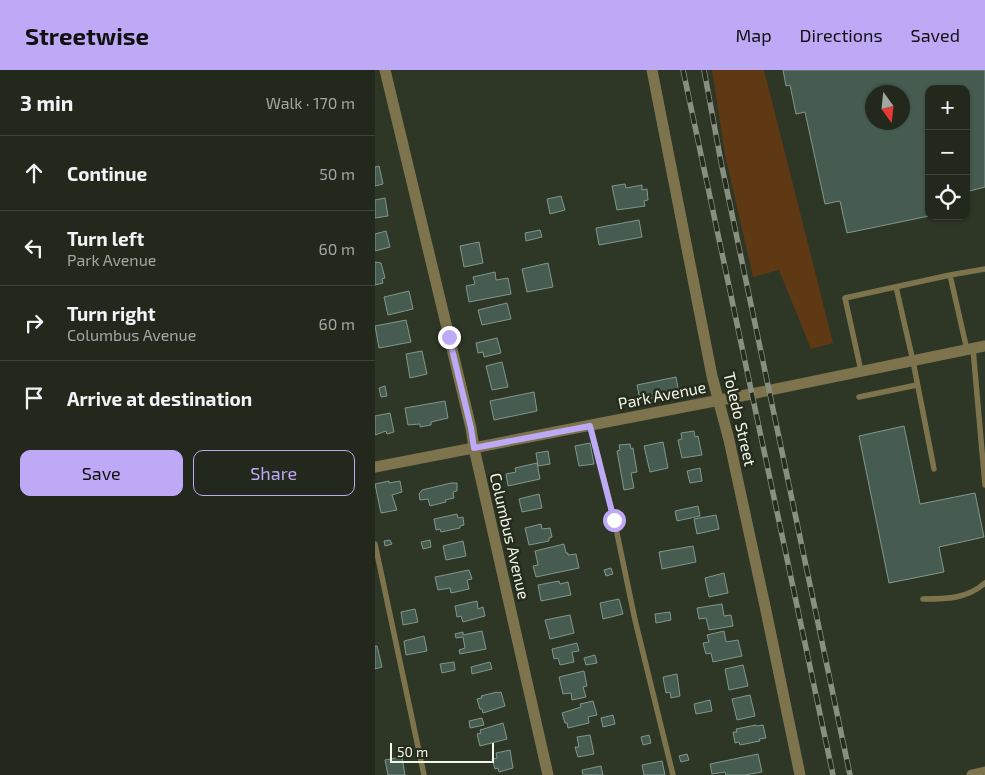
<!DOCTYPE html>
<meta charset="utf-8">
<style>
body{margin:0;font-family:"Exo 2",sans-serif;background:#2a3025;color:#f1f3f6}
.controls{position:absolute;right:15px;top:15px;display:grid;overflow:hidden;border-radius:10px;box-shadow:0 1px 4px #0004}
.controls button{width:45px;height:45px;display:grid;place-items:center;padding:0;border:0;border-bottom:1px solid #3f443b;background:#22281c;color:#f1f3f6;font:25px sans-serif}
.compass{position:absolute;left:490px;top:15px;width:45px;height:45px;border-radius:50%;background:#22281c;box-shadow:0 1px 4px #0004;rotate:165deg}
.scale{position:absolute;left:15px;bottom:12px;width:104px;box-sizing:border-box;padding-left:5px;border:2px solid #f1f7ec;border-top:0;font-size:14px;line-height:18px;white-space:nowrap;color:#f1f7ec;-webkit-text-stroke:4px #252c1c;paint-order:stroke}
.stop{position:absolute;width:15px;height:15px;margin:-11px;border:4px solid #bda9f5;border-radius:50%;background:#fff}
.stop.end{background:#bda9f5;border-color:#fff;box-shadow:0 1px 5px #0008}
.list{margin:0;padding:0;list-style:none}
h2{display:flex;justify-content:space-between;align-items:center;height:65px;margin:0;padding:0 20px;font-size:21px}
h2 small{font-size:16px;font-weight:400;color:#a2a6a3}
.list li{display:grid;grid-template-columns:32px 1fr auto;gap:15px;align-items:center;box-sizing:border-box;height:75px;padding:0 20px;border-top:1px solid #3f443b}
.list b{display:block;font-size:19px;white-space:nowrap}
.list p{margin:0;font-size:16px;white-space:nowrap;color:#a2a6a3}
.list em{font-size:16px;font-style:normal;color:#a2a6a3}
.actions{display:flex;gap:10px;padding:15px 20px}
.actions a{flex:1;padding:11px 0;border:1px solid #bda9f5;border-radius:10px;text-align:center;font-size:18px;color:#bda9f5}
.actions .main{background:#bda9f5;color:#111}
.icon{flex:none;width:28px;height:28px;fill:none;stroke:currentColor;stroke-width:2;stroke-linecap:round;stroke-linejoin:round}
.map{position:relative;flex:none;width:610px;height:705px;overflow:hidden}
header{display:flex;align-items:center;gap:30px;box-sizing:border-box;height:70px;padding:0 25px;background:#bda9f5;color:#111}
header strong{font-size:24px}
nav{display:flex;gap:28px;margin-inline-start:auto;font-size:18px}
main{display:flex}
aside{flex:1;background:#22281c}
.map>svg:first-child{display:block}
.green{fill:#5f3913}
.building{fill:#475c51;stroke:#81978b;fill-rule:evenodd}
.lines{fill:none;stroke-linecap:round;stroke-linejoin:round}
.lane{stroke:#7d744d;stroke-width:5.5}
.street{stroke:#7d744d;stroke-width:11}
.rail-casing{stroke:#888f81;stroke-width:5.5}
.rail{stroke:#252c1c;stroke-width:4;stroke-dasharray:11;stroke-linecap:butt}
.route{stroke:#bda9f5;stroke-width:6}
.labels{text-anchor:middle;stroke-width:5;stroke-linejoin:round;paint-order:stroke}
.street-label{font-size:16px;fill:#f1f7ec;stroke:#252c1c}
</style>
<header>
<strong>Streetwise</strong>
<nav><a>Map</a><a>Directions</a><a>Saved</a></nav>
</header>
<main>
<aside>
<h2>3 min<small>Walk · 170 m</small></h2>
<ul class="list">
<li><svg class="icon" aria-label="ahead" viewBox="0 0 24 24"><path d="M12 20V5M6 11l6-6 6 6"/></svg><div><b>Continue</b></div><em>50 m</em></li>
<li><svg class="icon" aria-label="left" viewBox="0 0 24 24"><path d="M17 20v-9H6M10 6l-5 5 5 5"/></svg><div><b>Turn left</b><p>Park Avenue</p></div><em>60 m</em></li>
<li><svg class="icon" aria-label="right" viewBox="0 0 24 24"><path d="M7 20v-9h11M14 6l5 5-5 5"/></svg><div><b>Turn right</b><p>Columbus Avenue</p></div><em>60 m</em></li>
<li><svg class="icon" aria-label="arrive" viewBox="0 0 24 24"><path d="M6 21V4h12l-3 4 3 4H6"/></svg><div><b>Arrive at destination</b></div></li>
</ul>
<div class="actions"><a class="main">Save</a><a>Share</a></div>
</aside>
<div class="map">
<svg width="610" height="705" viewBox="0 0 610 705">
<rect width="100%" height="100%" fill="#2e3626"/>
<path class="green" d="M337 0H389L458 273 436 279 404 200 378 207 350 84Z"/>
<path class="building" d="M408 0H610V117L591 122V19H554V146L472 163 465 131 450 134 430 42 421 44 415 15 411 16ZM498 22H528V52H498Z
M4 96 8 114 0 116V97Z
M250 114 251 118 267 115V120L272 119 273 130 269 131 270 136 242 140 237 116Z
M186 126 190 140 175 144 172 129Z
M10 128 13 146 0 148V130Z
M264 150 267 167 224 175 221 158Z
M165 160 167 167 151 171 150 163Z
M11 161 15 177 0 181V164Z
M104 172 108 193 89 197 85 176Z
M0 192 6 193 10 208 7 209 8 213 0 215Z
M173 193 178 217 152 222 147 199Z
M120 202 121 210 133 208 136 224 94 232 91 216 100 214 98 207Z
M34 221 38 239 13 245 9 227Z
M132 233 136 249 107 255 103 240Z
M31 250 36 272 4 278 0 256Z
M122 268 126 283 109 287 108 282 103 283 101 273Z
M47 281 52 304 35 308 31 284Z
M127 292 133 317 117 320 111 296Z
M301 307 304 323 265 330 262 315Z
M10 316 12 326 6 327 4 318Z
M159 322 162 341 119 350 115 331Z
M70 331 73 348 56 352V355L45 357V354L33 355 30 338Z
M15 343 19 362 12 364 11 361 0 365V346Z
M529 356 545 434 600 423 609 467 564 477 569 502 514 513 484 366Z
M319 361 320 367 323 366 327 385 307 388 303 370 307 369 306 363Z
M288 372 293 398 275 402 269 376Z
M215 373 219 394 204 396 200 376Z
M255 374 256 379 258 378 262 402 256 403 259 418 249 420 242 381 245 380 244 375Z
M173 381 175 394 163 396 161 383Z
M162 393 165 409 133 416 131 404 141 402 140 398Z
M325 398 327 411 315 413 312 401Z
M14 411V413L25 411 27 422 17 425 22 440 6 443 0 414Z
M76 413H82V421L78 422 79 428 70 430 71 432 55 436 53 429 45 430 44 424 47 420Z
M164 424 167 438 147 442 144 429Z
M323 436 325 446 302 451 300 441Z
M82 444 83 448 88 447 89 455 85 456V458L66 462 65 459 61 460 59 449Z
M341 445 344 459 322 464 319 449Z
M166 454 167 459 175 458 177 467 174 468V471L154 475 150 458Z
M15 470 17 474 10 476 9 471Z
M55 470 56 477 48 479 46 472Z
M88 471 91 486 71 490 68 476Z
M189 474 191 483H193V485L201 484 204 498 161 507 158 496 163 495 160 481Z
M318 476 321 492 287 499 284 482Z
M236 498 238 504 231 506 229 500Z
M94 500 97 509 92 510 94 519 76 523 75 518 63 520 60 507Z
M349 503 353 523 334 527 330 508Z
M184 511 185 514 193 512 196 525 166 531 163 515Z
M244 529 248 544 228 549 225 533Z
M102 531 103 539 108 537 110 546 88 552 86 546 82 547 80 536Z
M347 534 349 546 356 545 358 556 334 560 331 548 324 549 322 538Z
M40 539 43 552 28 555 26 542Z
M295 542 296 550 281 553 280 544Z
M195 545 199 563 175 569 170 550Z
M107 561 111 579 85 584 84 580 90 578 88 567 81 568 80 564 88 562V565Z
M349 561 351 572 363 570 367 586 338 592 336 583 331 584 328 573 334 572 332 565Z
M49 566 52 581 31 585 29 571Z
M202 573 204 581 197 582 199 592 185 595 183 588 179 589 177 579Z
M0 576H2L7 597 0 599Z
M220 585 222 593 211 595 209 588Z
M79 592 80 600 67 603 65 594Z
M115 592 117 599 97 604 96 597Z
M368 595 373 616 354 620 350 599Z
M209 601 212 616 208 617 211 627 197 630 196 623 188 624 184 607Z
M302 604 305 626 296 628 295 622 291 623 288 607Z
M122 622V623L126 622 130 636 108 643 107 639H105L102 629 107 628 106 626Z
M375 625 380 646 362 650 357 629Z
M335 630 337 641 321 644 319 634Z
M218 631 222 645 213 647 214 653 193 658 192 653H190L187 643 206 637 205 634Z
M238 645 240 654 228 657 226 648Z
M107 648 109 655 95 658 94 651Z
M128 653 132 669 105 676 102 664 106 663 105 660Z
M381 655 382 656 388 655 391 668 384 669 385 671 365 675 364 672 360 673 358 662H362L361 659Z
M215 665 219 684 203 687 200 677H204L202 667Z
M274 665 276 673 268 675 266 667Z
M135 680 138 698 124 702 123 698 120 699 117 689 122 688 121 683Z
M312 684 314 690 306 692 304 686Z
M383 684 387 702 370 705H351L350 702 337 704 335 694Z
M27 687 30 705H13L10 690Z
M287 691 290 705H269L267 695Z
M226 696 228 705H208L207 700Z"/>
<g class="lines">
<path class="lane" d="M521 217 538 291 559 399
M598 279 610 415
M592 280 575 205 610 199
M486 301 470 228 575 205
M484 327 542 315
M215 355 239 449 260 550 298 705
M0 474 49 705
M548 529C571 529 592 529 610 513"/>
<path class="street" d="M10 0 96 358 99 378 173 705
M277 0 337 306 354 370 390 536 425 705
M0 397 376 324 610 276
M597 705 610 702"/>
<g class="rail-casing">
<path id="rail" d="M308 0 458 705
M329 0 346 92 475 705"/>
</g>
<use href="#rail" class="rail"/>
</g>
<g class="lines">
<path class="route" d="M74 267 96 358 99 378 215 356 239 450"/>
</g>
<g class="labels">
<g class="street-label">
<text transform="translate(287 325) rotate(-11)" y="6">Park Avenue</text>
<text transform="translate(365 349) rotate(77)" y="6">Toledo Street</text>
<text transform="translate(135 466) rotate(77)" y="6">Columbus Avenue</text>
</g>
</g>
</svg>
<div class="controls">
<button>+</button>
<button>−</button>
<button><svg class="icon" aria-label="locate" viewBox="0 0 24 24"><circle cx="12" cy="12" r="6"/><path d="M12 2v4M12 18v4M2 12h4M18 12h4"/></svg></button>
</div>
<svg class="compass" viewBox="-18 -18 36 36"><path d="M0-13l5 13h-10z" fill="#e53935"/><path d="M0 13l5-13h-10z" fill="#a2a6a3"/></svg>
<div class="scale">50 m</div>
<div class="stop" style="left:239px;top:450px"></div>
<div class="stop end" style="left:74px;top:267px"></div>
</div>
</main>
